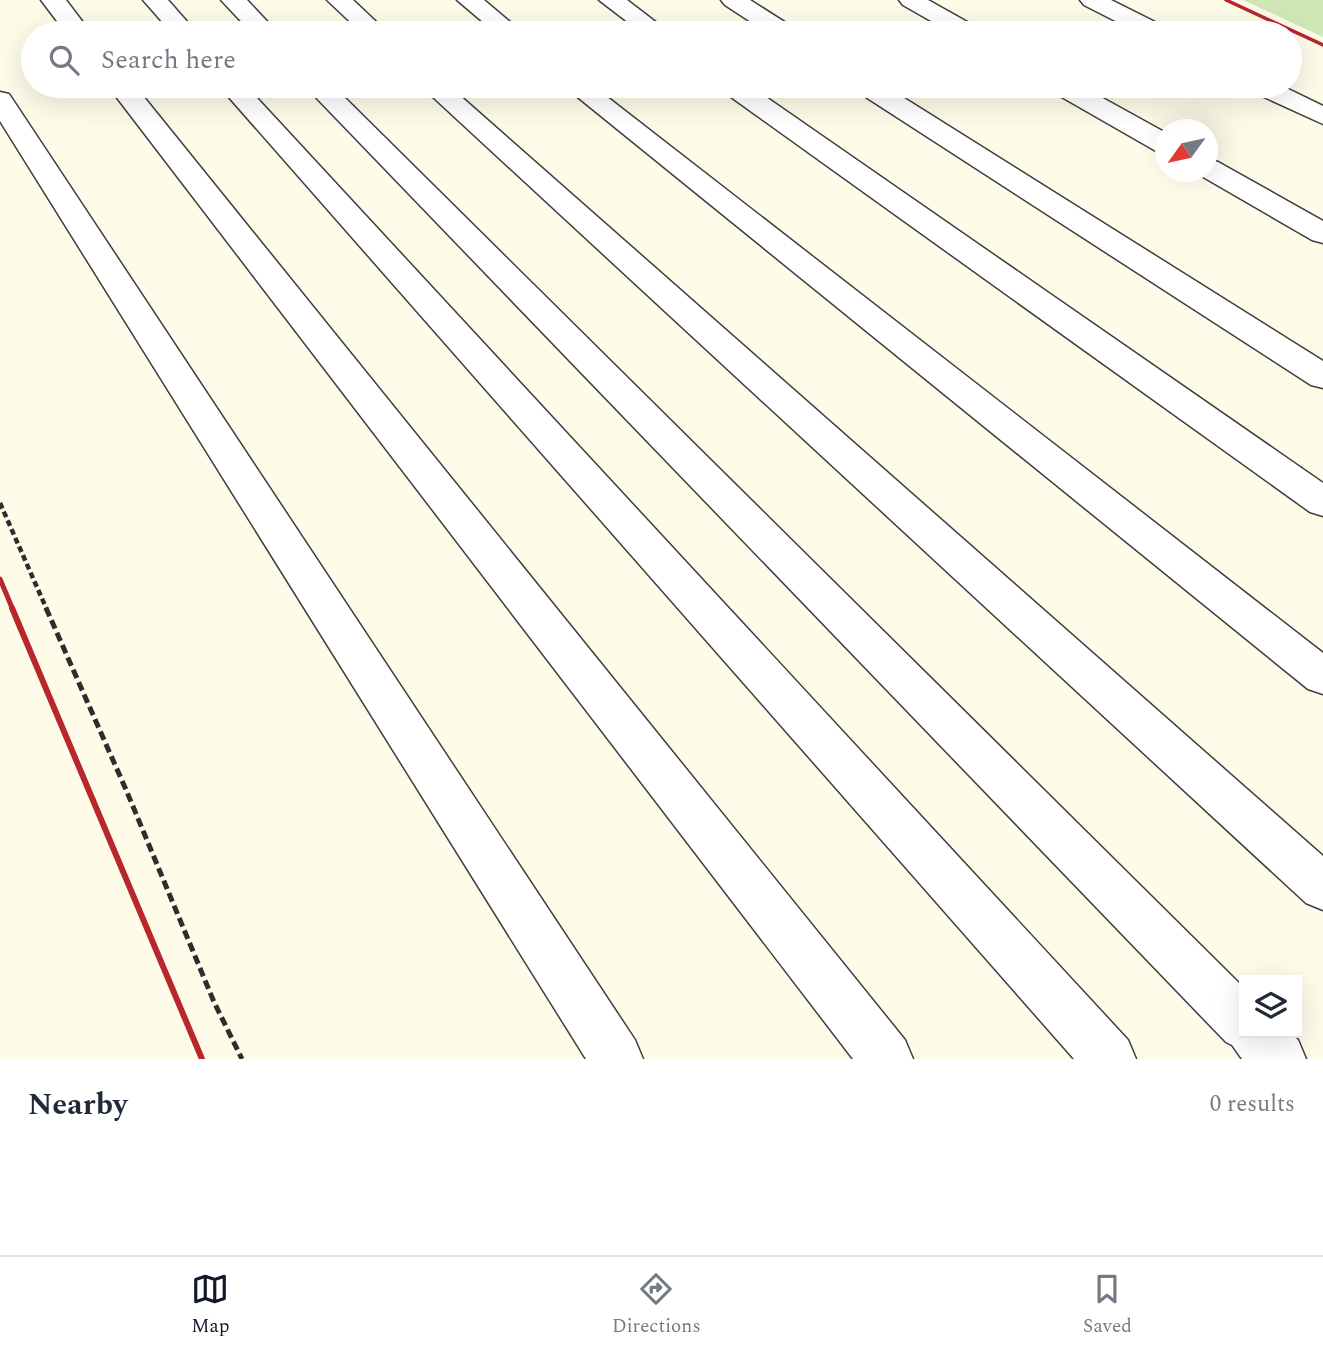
<!DOCTYPE html>
<style>
body{margin:0;font-family:Spectral,serif;background:#f2f2f3;color:#1f2937}
.controls{position:absolute;right:21px;bottom:21px;display:grid;overflow:hidden;border-radius:0px;box-shadow:0 7px 28px #0002}
.controls button{width:63px;height:63px;display:grid;place-items:center;padding:0;border:0;border-bottom:2px solid #e0e1e3;background:#fff;color:#1f2937;font:35px sans-serif}
.compass{position:absolute;left:1155px;top:119px;width:63px;height:63px;border-radius:50%;background:#fff;box-shadow:0 7px 28px #0002;rotate:237deg}
.list{margin:0;padding:0;list-style:none}
h2{display:flex;justify-content:space-between;align-items:center;height:91px;margin:0;padding:0 28px;font-size:30px}
h2 small{font-size:23px;font-weight:400;color:#747a83}
.icon{flex:none;width:38px;height:38px;fill:none;stroke:currentColor;stroke-width:2;stroke-linecap:round;stroke-linejoin:round}
.map{position:relative;flex:none;width:1323px;height:1059px;overflow:hidden}
.search{position:absolute;background:#fff;box-shadow:0 7px 28px #0002;left:21px;right:21px;top:21px;height:77px;display:flex;align-items:center;gap:18px;box-sizing:border-box;padding:0 24px;border-radius:38px;color:#747a83;font-size:26px}
.sheet{height:196px;background:#fff}
nav{display:flex;justify-content:space-around;align-items:center;box-sizing:border-box;height:98px;border-top:2px solid #e0e1e3;background:#fff;font-size:19px;color:#747a83}
nav a{display:grid;justify-items:center;gap:4px}
nav .on{color:#111827}
.map>svg:first-child{display:block}
.green{fill:#cee7b4}
.lines{fill:none;stroke-linecap:round;stroke-linejoin:round}
.minor-casing{stroke:#3e3e3e;stroke-width:3}
.path-far1{stroke:#2d2d2d;stroke-width:4.5;stroke-dasharray:6 3.5;stroke-linecap:butt}
.path{stroke:#2d2d2d;stroke-width:5;stroke-dasharray:9 4.5;stroke-linecap:butt}
.minor{fill:#fff;fill-rule:evenodd}
.rail-far2{stroke:#b7272c;stroke-width:3.5}
.rail-far1{stroke:#b7272c;stroke-width:5}
.rail{stroke:#b7272c;stroke-width:6}
</style>
<div class="map">
<svg width="1323" height="1059" viewBox="0 0 1323 1059">
<rect width="100%" height="100%" fill="#fffbe9"/>
<path class="green" d="M1243 0H1323V37Z"/>
<g class="lines">
<g class="minor-casing">
<path id="minor" d="M41 0H66L91 33H66Z
M143 0H168L197 33H172Z
M221 0H247L278 33H252Z
M327 0H353L388 33H362Z
M457 0H484L523 33H496Z
M599 0H627L670 33H642Z
M721 0H750L794 28 797 33H768L725 5Z
M899 0H928L978 28 981 33H952L903 5Z
M1080 0H1111L1167 28 1170 33H1139L1084 5Z
M108 86H135L905 1040 913 1059H853Z
M219 86H246L1128 1040 1136 1059H1074Z
M305 86H333L1244 988V1033H1290L1298 1040 1306 1059H1242L1232 1045 1226 1042Z
M421 86H449L1323 856V910L1306 903Z
M564 86H593L1323 653V694L1308 689Z
M720 86H750L1323 483V516L1310 512 724 92Z
M854 86H885L1323 361V388L1311 385 858 92Z
M1049 86H1081L1166 133V153L1156 151 1053 92Z
M1249 86H1282L1323 106V124L1253 92Z
M0 92 9 94 13 100 635 1040 643 1059H586L0 121Z
M1208 159 1218 162 1323 221V243L1312 240 1198 174 1196 172H1208Z"/>
</g>
<path class="path-far1" d="M0 503 47 610"/>
<path class="path" d="M46 608 127 792 214 1002 242 1059"/>
<use href="#minor" class="minor"/>
<path class="rail-far2" d="M1226 0 1323 45"/>
<path class="rail-far1" d="M0 579 13 610"/>
<path class="rail" d="M12 608 202 1059"/>
</g>
</svg>
<div class="controls">
<button><svg class="icon" aria-label="layers" viewBox="0 0 24 24"><path d="M12 4l9 5-9 5-9-5zM3 14l9 5 9-5"/></svg></button>
</div>
<svg class="compass" viewBox="-18 -18 36 36"><path d="M0-13l5 13h-10z" fill="#e53935"/><path d="M0 13l5-13h-10z" fill="#747a83"/></svg>
<div class="search"><svg class="icon" aria-label="search" viewBox="0 0 24 24"><circle cx="10" cy="10" r="6"/><path d="M15 15l6 6"/></svg>Search here</div>
</div>
<section class="sheet">
<h2>Nearby<small>0 results</small></h2>
<ul class="list">
</ul>
</section>
<nav>
<a class="on"><svg class="icon" aria-label="map" viewBox="0 0 24 24"><path d="M3 6l6-2 6 2 6-2v14l-6 2-6-2-6 2zM9 4v14M15 6v14"/></svg>Map</a>
<a><svg class="icon" aria-label="directions" viewBox="0 0 24 24"><path d="M12 3l9 9-9 9-9-9zM9 14v-3h6M13 9l2 2-2 2"/></svg>Directions</a>
<a><svg class="icon" aria-label="saved" viewBox="0 0 24 24"><path d="M7 4h10v16l-5-4-5 4z"/></svg>Saved</a>
</nav>
